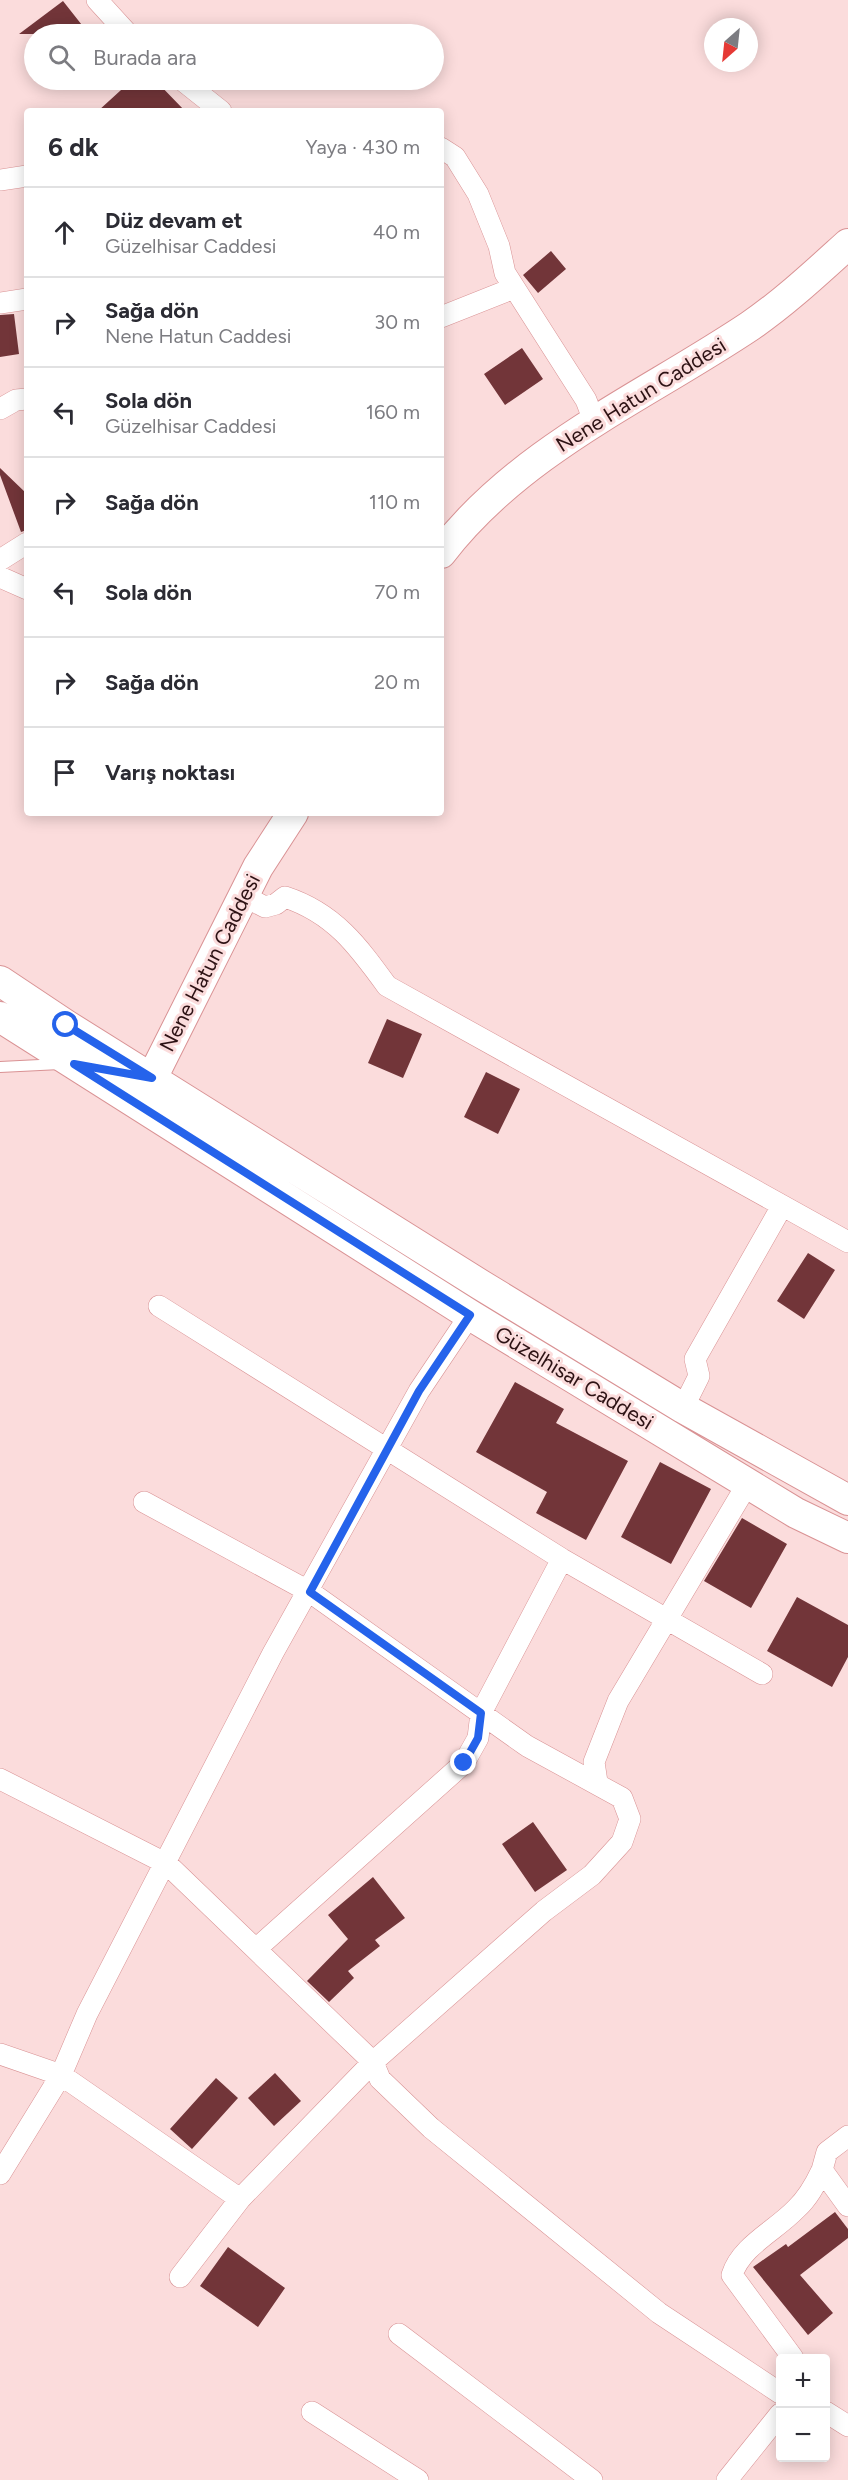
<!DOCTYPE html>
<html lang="tr">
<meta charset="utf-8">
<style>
body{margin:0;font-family:Figtree,sans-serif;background:#f7f7f7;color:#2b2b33}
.controls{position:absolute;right:18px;bottom:18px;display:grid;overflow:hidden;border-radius:6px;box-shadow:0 3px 15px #0003}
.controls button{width:54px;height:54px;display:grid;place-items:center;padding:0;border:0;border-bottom:2px solid #e1e1e2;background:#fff;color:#2b2b33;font:30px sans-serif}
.compass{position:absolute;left:704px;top:18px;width:54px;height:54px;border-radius:50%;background:#fff;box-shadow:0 3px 15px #0003;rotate:207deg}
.stop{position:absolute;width:18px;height:18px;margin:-14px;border:4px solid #2563eb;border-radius:50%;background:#fff}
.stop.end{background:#2563eb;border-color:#fff;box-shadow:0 2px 6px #0008}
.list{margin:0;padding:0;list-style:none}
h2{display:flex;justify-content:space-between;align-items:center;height:78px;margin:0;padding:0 24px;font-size:26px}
h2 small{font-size:20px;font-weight:400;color:#7c7c81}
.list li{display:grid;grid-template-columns:39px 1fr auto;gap:18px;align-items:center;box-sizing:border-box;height:90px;padding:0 24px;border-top:2px solid #e1e1e2}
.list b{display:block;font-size:22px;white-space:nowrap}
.list p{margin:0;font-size:20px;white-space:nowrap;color:#7c7c81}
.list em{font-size:20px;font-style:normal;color:#7c7c81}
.icon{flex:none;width:33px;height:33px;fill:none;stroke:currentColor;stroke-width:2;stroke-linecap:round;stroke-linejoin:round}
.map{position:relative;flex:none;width:848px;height:2480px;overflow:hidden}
.search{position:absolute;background:#fff;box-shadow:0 3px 15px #0003;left:24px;top:24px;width:420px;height:66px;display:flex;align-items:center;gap:15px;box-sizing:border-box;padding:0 21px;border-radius:33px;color:#7c7c81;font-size:22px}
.panel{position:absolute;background:#fff;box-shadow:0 3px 15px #0003;left:24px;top:108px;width:420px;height:708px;border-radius:6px}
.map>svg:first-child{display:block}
.building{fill:#723539}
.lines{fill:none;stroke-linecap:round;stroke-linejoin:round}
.lane-casing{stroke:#d99294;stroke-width:12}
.street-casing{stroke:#d99294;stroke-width:22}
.secondary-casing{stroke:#d99294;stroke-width:32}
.lane{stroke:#fff;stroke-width:10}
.street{stroke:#fff;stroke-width:21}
.secondary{stroke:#fff;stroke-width:30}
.route{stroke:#2563eb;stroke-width:8}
.labels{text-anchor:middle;stroke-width:6;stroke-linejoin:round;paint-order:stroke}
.street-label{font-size:21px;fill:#2d1214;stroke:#fbdcdc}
</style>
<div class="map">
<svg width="848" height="2480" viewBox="0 0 848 2480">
<rect width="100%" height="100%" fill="#fbdcdc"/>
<path class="building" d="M63 1 89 34H19Z
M132 80H155L185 111H98Z
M551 251 566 269 538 293 523 275Z
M14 314 19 354 0 357V315Z
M522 348 543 379 505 405 484 374Z
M0 468 27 494V530L21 532 0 475Z
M387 1019 422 1034 403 1078 368 1063Z
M486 1072 520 1089 498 1134 464 1117Z
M808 1253 835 1270 804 1319 777 1301Z
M515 1382 564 1409 556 1423 628 1461 586 1540 536 1513 547 1492 476 1452Z
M660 1462 711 1489 671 1564 621 1537Z
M742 1518 787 1544 751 1608 704 1581Z
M797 1597 848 1625V1657L832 1687 767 1651Z
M533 1822 567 1870 535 1892 502 1844Z
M373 1877 405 1918 375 1940 380 1946 348 1971 354 1978 329 2002 307 1981 348 1939 328 1915Z
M275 2073 301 2101 274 2126 248 2098Z
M216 2078 238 2098 192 2149 170 2129Z
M835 2212 848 2229V2238L800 2275 833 2313 808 2335 753 2267 786 2244 788 2247Z
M228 2247 285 2288 258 2327 200 2286Z"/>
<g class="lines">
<g class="lane-casing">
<path id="lane" d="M0 1067 60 1064"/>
</g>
<g class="street-casing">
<path id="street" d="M97 0 128 34
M182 80 221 111
M441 148 455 157 478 194 499 246 505 273 586 400 594 421
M0 180 27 176
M0 303 27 299
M441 317 514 288
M0 409 16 400 27 399
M0 560 27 543
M0 577 27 589
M244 896 265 907 276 904 285 897C334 913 358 946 387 986L848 1242
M159 1306 562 1559 762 1674
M683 1408 699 1376 695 1359 782 1206
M144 1502 310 1592 527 1746 622 1798 630 1819 622 1842 592 1875 544 1911 373 2062 240 2199 180 2277
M0 1779 167 1864 373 2062 380 2079 431 2128 659 2313 780 2393
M597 1782 594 1762 618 1701 748 1483
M256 1949 464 1763 478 1738 481 1713 562 1559
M0 2054 61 2075 240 2199
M822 2170 827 2152 848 2136
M0 2174 61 2075 87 2014 273 1653 419 1391 470 1315
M399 2334 592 2480
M793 2358 732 2275C741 2246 775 2231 796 2209 808 2198 815 2185 822 2170L848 2206
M312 2412 418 2480
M826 2412 848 2426
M727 2480 780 2414"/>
</g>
<g class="secondary-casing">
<path id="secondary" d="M441 553C520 450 644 397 750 326 785 302 817 272 848 244
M0 981 66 1025 481 1285 683 1408 848 1500
M0 1017 470 1315 796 1513 848 1538
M133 1075 152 1078 258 867 293 813"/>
</g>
<use href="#lane" class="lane"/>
<use href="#street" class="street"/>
<use href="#secondary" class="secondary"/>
</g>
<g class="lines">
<path class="route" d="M66 1025 152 1078 74 1064 470 1315 419 1391 310 1592 481 1713 478 1738 464 1763"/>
</g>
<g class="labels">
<g class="street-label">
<text transform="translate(641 395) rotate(-32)" y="7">Nene Hatun Caddesi</text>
<text transform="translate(210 963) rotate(-63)" y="7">Nene Hatun Caddesi</text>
<text transform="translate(574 1378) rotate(31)" y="7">Güzelhisar Caddesi</text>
</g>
</g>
</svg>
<div class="controls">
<button>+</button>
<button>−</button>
</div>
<svg class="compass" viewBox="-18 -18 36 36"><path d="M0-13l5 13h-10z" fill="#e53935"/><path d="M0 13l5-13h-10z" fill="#7c7c81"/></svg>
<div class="stop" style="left:66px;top:1025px"></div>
<div class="stop end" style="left:464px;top:1763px"></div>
<div class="search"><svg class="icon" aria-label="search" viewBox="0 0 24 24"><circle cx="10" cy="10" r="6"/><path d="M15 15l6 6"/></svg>Burada ara</div>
<section class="panel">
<h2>6 dk<small>Yaya · 430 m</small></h2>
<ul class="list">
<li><svg class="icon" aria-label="ahead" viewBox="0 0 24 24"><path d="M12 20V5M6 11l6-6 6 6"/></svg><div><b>Düz devam et</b><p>Güzelhisar Caddesi</p></div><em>40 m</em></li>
<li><svg class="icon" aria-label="right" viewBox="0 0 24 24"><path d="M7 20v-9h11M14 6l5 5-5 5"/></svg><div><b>Sağa dön</b><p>Nene Hatun Caddesi</p></div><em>30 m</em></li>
<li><svg class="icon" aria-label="left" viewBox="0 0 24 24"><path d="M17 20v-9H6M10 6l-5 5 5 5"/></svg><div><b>Sola dön</b><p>Güzelhisar Caddesi</p></div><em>160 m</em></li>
<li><svg class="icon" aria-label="right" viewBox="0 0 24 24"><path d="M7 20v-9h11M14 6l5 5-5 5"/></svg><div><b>Sağa dön</b></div><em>110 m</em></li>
<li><svg class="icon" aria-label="left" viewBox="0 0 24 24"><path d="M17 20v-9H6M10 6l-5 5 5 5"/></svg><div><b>Sola dön</b></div><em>70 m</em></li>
<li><svg class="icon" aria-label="right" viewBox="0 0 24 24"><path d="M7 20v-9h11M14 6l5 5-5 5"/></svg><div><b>Sağa dön</b></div><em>20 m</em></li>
<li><svg class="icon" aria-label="arrive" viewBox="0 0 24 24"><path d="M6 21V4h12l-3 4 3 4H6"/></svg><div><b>Varış noktası</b></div></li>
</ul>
</section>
</div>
